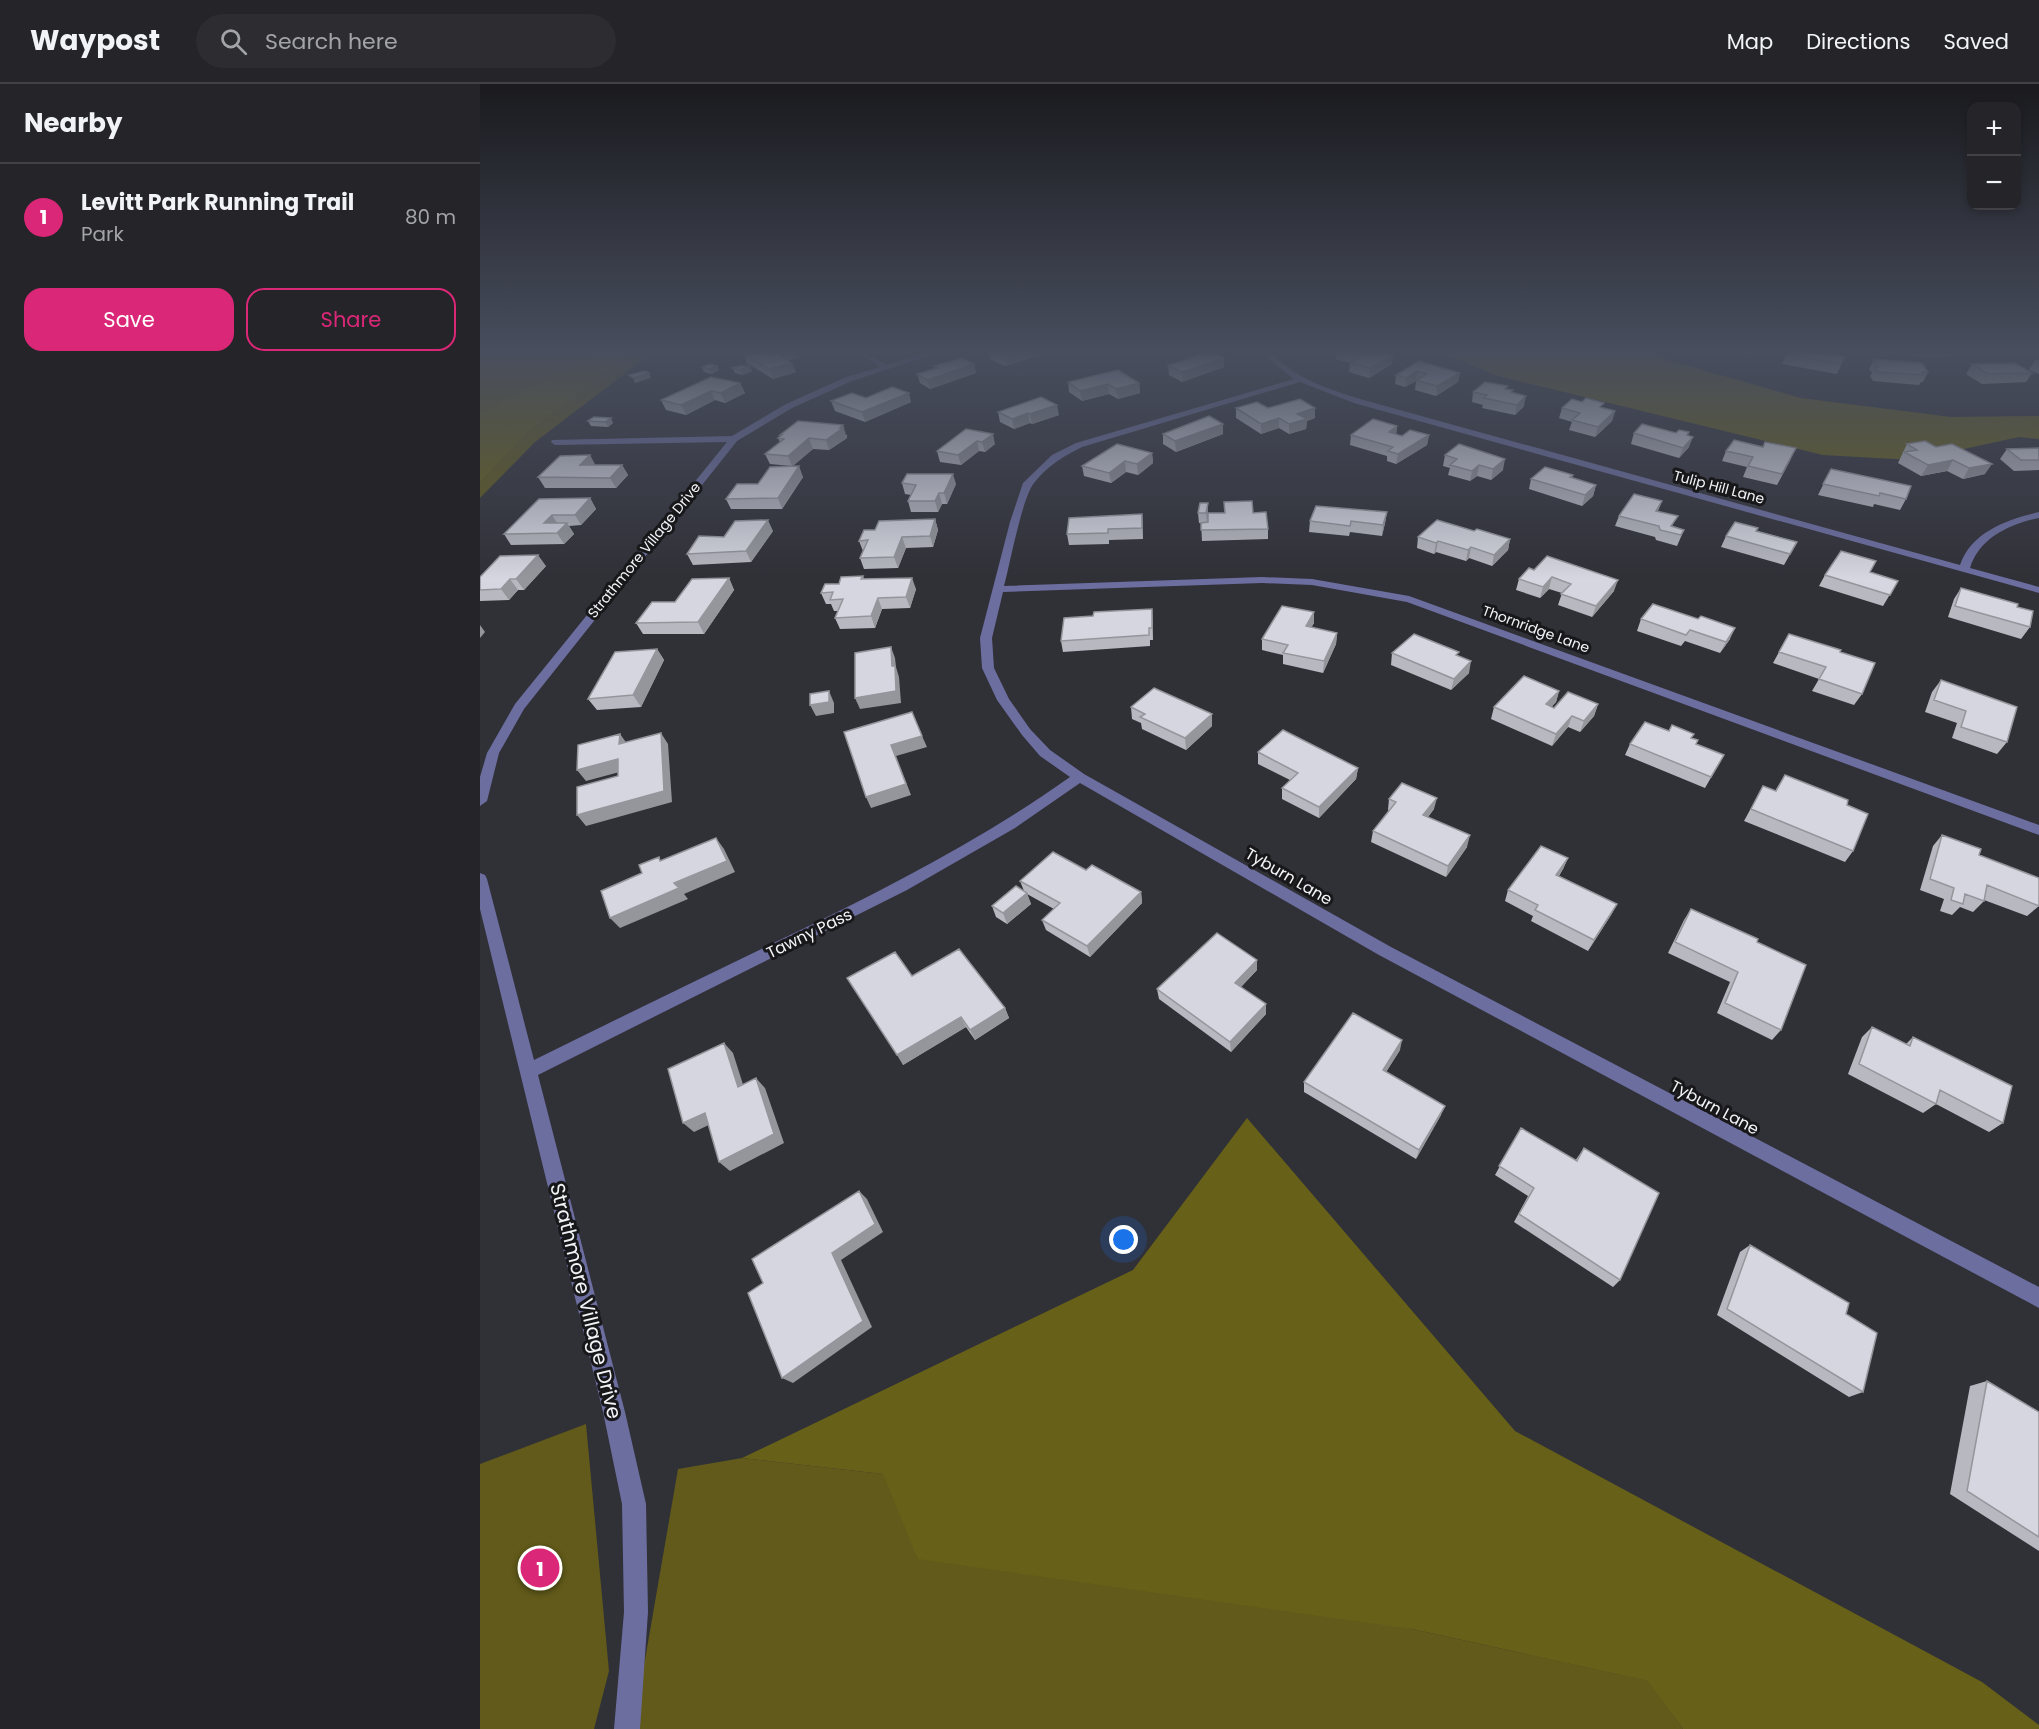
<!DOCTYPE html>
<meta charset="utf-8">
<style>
body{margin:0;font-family:Poppins,sans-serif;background:#2c2c31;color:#f1f3f6}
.controls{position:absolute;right:18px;top:18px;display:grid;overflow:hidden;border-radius:12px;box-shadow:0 3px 9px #0003}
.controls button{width:54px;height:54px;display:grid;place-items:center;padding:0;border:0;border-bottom:2px solid #414146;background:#242429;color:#f1f3f6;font:30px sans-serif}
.you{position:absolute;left:644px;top:1156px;width:21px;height:21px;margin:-15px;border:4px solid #fff;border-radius:50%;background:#1a73e8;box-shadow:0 0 0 9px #1a73e833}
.badge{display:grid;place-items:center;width:39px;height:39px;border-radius:50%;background:#db2777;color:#fff;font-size:20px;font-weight:700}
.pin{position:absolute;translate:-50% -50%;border:3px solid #fff;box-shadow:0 2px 6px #0006}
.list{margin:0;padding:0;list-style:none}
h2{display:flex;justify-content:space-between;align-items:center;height:78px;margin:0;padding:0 24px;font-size:26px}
h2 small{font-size:20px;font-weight:400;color:#a3a4a8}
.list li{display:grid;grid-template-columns:39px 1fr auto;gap:18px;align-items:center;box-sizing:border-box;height:108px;padding:0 24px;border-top:2px solid #414146}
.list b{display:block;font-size:22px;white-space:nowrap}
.list p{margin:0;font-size:20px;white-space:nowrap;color:#a3a4a8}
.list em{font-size:20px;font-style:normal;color:#a3a4a8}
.actions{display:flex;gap:12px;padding:18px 24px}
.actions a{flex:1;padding:14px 0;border:2px solid #db2777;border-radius:18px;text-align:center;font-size:21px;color:#db2777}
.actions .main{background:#db2777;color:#fff}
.icon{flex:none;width:33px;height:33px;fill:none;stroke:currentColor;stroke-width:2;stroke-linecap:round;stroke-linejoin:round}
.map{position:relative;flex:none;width:1559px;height:1645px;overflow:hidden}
header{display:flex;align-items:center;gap:36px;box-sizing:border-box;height:84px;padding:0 30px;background:#242429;border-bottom:2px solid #414146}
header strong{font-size:28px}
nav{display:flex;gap:33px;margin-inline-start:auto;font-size:21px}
.search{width:420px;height:54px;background:#2c2c31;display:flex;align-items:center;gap:15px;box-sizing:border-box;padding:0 21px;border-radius:33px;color:#a3a4a8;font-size:22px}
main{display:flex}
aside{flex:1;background:#242429}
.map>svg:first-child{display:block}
.green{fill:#615a1a}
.forest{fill:#676019}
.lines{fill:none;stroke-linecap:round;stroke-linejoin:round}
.minor{fill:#6c6ea0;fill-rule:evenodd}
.wall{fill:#b7b8c0}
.shaded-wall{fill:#95969c}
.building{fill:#d5d6df;stroke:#95969c;stroke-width:1.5}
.labels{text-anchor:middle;stroke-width:6;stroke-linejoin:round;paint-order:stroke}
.far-street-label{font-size:14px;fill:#f3f4f8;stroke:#18181b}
.street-label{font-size:16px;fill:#f3f4f8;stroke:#18181b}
.near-street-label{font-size:20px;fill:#f3f4f8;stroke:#18181b}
</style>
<header>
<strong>Waypost</strong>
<div class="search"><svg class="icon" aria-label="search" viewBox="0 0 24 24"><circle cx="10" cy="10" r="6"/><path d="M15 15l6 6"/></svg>Search here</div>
<nav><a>Map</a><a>Directions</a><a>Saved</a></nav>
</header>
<main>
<aside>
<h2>Nearby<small></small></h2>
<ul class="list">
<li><span class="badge">1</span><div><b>Levitt Park Running Trail</b><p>Park</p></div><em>80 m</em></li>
</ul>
<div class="actions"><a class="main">Save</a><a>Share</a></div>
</aside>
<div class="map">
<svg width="1559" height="1645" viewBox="0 0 1559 1645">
<rect width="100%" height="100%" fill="#303037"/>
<path class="green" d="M0 265H177L55 358 0 414Z
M106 1340 129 1587 114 1645H0V1380Z
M262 1374 403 1390 932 1545 1169 1597 1203 1645H153L198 1385Z"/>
<path class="forest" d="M123 265H157L45 350 0 398V330Z
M952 265H1168L1191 277 1321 314 1471 333 1559 332V355L1539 353 1433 376 1343 371 1018 292Z
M767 1034 1035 1347 1502 1598 1559 1641V1645H1203L1168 1597 932 1545 438 1475 403 1390 262 1374 653 1186Z"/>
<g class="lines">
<path class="minor" d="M371 265H380L407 281 459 265H470L372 297 312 324 257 357 44 625 19 669 7 717 0 722V693L7 669 35 620 247 358 75 361 71 358 72 356 252 352 306 320 366 293 400 283Z
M781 265H789C812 294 846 304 880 315L1480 481C1491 448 1528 435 1559 428V434C1530 440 1499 454 1490 484L1559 503V509L874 319 820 298 602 363C584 372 567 382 554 399 542 414 530 480 524 502L782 493 832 495 929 512 1559 741V751L927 518 832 501 782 499 523 508 512 554 514 584 529 615 550 645 570 666 604 690 911 863 1559 1203V1224L899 871 600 699 535 744 427 806 58 991 145 1328 166 1420 168 1528 160 1645H134L144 1528 142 1420 123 1328 0 825V789L5 791 7 795 54 976C137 935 221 894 304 854 403 806 500 757 590 693L560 672 542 651 517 616 502 584 500 554 530 438 543 399 572 371 596 359 814 295 791 277Z
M1357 265 1452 270 1536 265 1452 274Z"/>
</g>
<path class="wall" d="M232 265H263L232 266Z
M314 265 318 274 309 276 316 288 293 295 267 279 263 269Z
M508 265H562L563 270 525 282 510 275Z
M1248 265H1281L1269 271Z
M856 266 912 280 889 294 869 288 870 279 856 275Z
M1306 270 1365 273 1357 290 1302 280Z
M707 274H744V283L702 298 689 291 688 281 707 276Z
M1394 275 1448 288 1443 298H1441L1439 301 1393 297 1390 292 1392 289 1389 285Z
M1555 276H1559V290L1549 286Z
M939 277 980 289 978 298 956 312 935 306 936 297 925 303 915 300 916 291Z
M494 280 496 289 450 305 440 299 437 290 455 284 454 282Z
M1492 280 1552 289 1546 298 1502 300 1486 290Z
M237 282 239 286 232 290 224 288 222 283Z
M252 284 272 287 262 291 255 289Z
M588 298 659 299 660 309 638 315 629 310 602 317 589 308Z
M260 299 265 309 245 319 235 316 206 331 186 326 181 316Z
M1027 305 1033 309 1044 322 1035 331 1002 324 1003 321 992 318 993 308Z
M386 314 431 318 385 338 355 327 351 317Z
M756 324H788L835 334 827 337 826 345 809 350 799 344 781 350 756 334Z
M1082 324H1123L1135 327 1132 337 1115 353 1089 346 1092 338 1079 334Z
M518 328 579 331 552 340 550 339 534 345 520 338Z
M108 337 133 339 128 343 111 342Z
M917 342 916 351 922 352 949 351 947 361 916 380 907 377V372L870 361 871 351Z
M486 345 515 360 505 368 499 367 481 381 460 378 457 367Z
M1209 348 1208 351 1209 363 1199 374 1151 360 1154 349Z
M683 350H743L696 368 683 360Z
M300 351H367V354L349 366 333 365 312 382 323 393 302 425H251L246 415 278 400 311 382 290 380 285 370 300 358 298 354 301 352Z
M1445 357 1505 390 1483 395 1467 387 1441 392 1418 379 1427 360Z
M1283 363 1311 375 1297 401 1263 393 1267 383 1242 377 1246 367Z
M1559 364V386L1534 387 1520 375 1527 365Z
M672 369 673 379 658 391 646 388 631 399 604 392 602 382Z
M965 371 1023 386 1011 396 997 392 990 397 968 391 970 384 963 382Z
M115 381H142L148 391 136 404H65L58 393Z
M1351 385 1426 415 1420 426 1394 420 1393 423 1338 411Z
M1093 391 1092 394 1116 401 1113 412 1102 422 1049 405 1051 395Z
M422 399 476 400 467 420H462L458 428H431L428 417 431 411 425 410Z
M110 414 116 425 101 441 89 442 94 450 84 460 31 461 24 450Z
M1182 417 1178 427 1194 443 1204 446 1197 462 1176 456 1175 453 1135 442 1139 432Z
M907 428 905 439 902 452 870 448 869 452 829 448 830 437Z
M718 429H728L788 445V455L722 457 721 439H719Z
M455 435 458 446 453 463 426 464 418 484 384 485 380 474 383 467 379 457 395 446Z
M663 441V455L629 456V460L589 461 587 450Z
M293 447 271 478 213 481 207 470Z
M994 447 1030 455 1028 466 1012 482 989 474 986 477 956 468 954 470 937 464 938 453Z
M1277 447 1317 458 1304 481 1241 463 1246 452Z
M66 482 44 506H38L29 516 0 517V493Z
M1049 484 1134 507 1112 533 1078 521 1082 509 1069 505 1060 514 1036 506 1039 495Z
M1390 488 1418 497 1403 522 1339 502 1345 491Z
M383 492 384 495 436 505 430 524 402 525 395 544 360 545 355 534 358 527H354L351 520H346L341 509 359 500Z
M249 494 254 506 224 550H163L156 539 195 518Z
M1481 504 1537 523 1550 543 1541 555 1468 533 1474 515Z
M1161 535 1250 555 1240 569 1205 557 1201 562 1157 547Z
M673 536V556H670V562L583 568 581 557Z
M834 539 831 543 857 549 856 560 843 589 803 580V571L782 566V555Z
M1309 550 1360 568 1382 610 1374 621 1332 607 1339 595 1293 579Z
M177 565 184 576 161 623 117 626 108 615Z
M912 569 978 572 989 589 971 606 911 581Z
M1461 596 1527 658 1517 670 1472 654 1477 639 1445 628 1452 608Z
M1079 607 1076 618 1071 623 1074 624 1118 620 1114 632 1100 648 1088 643 1072 662 1011 635 1014 623Z
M651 623 732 630V642L706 666 662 645 661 639 652 635Z
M1189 647 1218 656 1216 660 1244 671 1225 704 1145 671 1150 660Z
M778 668 878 684 876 695 839 734 802 715V704L810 696 778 680Z
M1305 691 1373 767 1365 778 1264 737 1283 702 1295 707Z
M909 715 954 725 948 733 987 763 966 793 891 758 893 747 909 727 908 726Z
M1462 751 1499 771 1559 822 1547 832 1504 816V817L1493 828 1480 823 1472 831 1460 827 1464 815 1440 806 1453 762Z
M1088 774 1083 785 1079 792 1137 820 1131 831 1108 867 1051 837 1053 832 1025 817 1028 806Z
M606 786 661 808 662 819 610 873 566 846 562 836 574 825 547 810 551 820 527 840 516 833 512 822 544 807 540 797Z
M1211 825 1277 858 1301 946 1292 956 1237 929 1250 898 1188 869 1204 836Z
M777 876V886L761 903 786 930 751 968 679 915 677 905Z
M432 892 525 924 529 934 495 956 486 943 423 981Z
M1392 943 1426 960 1433 953 1523 1039 1509 1048 1456 1020 1443 1029 1368 990 1382 953Z
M920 966 906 988 961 1031 936 1075 824 1008V998Z
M1041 1044 1095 1077 1104 1064 1140 1196 1133 1203 1034 1138 1048 1112 1015 1091Z
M1270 1161 1366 1230 1383 1308 1369 1313 1237 1231 1260 1168Z
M1507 1297 1559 1328V1467L1470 1410 1490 1302Z"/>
<path class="shaded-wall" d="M314 265 318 274 300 279 297 269Z
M547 265H562L563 270 525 282 524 272Z
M596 265H611L596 268Z
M1271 265H1281L1269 271Z
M913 271 912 280 889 294 890 284Z
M744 274V283L702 298V288Z
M312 279 316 288 293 295 289 285Z
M494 280 496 289 450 305 447 296Z
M237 282 239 286 232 290 230 285Z
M270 282 272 287 262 291 260 286Z
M937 287 936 297 925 303 926 294Z
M169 289 171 294 155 299 153 294Z
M980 289 978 298 956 312 957 302Z
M260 299 265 309 245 319 241 309Z
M659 299 660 309 638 315 636 305Z
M628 300 629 310 602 317 600 307Z
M231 307 235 316 206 331 201 321Z
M429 309 431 318 385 338 382 328Z
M1046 312 1044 322 1035 331 1037 321Z
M577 321 579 331 552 340 550 330Z
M835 324V334L827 337 826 345 809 350V340L817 330Z
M1135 327 1132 337 1115 353 1118 343Z
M548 329 550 339 534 345 532 335Z
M131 334 133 339 128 343 125 338Z
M799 334V344L781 350V340Z
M743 340V350L696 368 695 357Z
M363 341 367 354 349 366 346 356Z
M917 342 916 352 909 348Z
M513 350 515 360 505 368 502 358Z
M949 351 947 361 916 380 918 370Z
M1213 353 1209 363 1199 374 1203 364Z
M329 354 333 365 312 383 308 372Z
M497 357 499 367 481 381 478 371Z
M672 369 673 379 658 391 657 380Z
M110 371 116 382 100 381Z
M1025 375 1023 386 1011 396 1013 385Z
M1473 376 1467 387 1441 392 1448 381Z
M645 377 646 388 631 399 629 389Z
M1512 380 1505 390 1483 395 1489 384Z
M142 381 148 391 136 404 130 394Z
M999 381 997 392 990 397 992 387Z
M319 382 323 393 302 425 298 414Z
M473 390 476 400 467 420 464 409Z
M1116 401 1113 412 1102 422 1105 411Z
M459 409 462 420 458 428 455 417Z
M110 414 116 425 101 441 95 431Z
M728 419V430L727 440 726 429Z
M907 428 905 439 902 452 903 441Z
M662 430 663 441V455L662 444Z
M72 431 79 442 71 450 64 439Z
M455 435 458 446 453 463 450 452Z
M288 436 293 447 271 478 266 467Z
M87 439 94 450 84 460 77 449Z
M422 453 426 464 418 484 414 473Z
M1030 455 1028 466 1012 482 1014 471Z
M958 457 956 468 954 470 956 459Z
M991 463 989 474 986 477 988 466Z
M58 471 66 482 44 506 36 495Z
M1072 493 1069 505 1060 514 1063 503Z
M249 494 254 506 224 550 218 538Z
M432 494 436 505 430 524 426 513Z
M30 495 38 506 29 516 21 505Z
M1138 496 1134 507 1112 533 1116 522Z
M398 514 402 525 395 544 391 532Z
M672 525 673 536V556L672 544Z
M834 528V539L826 554V542Z
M0 541 5 548 0 554Z
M1255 544 1250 555 1240 569 1246 558Z
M857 549 856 560 843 589 844 577Z
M411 563 415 574 416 583 419 593 421 619 380 625 375 614 412 582Z
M177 565 184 576 161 623 153 611Z
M991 577 989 589 971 606 974 595Z
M349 607 354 619V629L336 632 330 621Z
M1079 607 1076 618 1063 632 1066 620Z
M1118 620 1114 632 1100 648 1104 637Z
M732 630V642L706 666 705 654Z
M1092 632 1088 643 1072 662 1076 650Z
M181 649 188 660 192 718 106 742 97 731 184 707Z
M140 650 148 661 139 660Z
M442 652 447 663 416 672 431 711 391 724 386 713 411 661Z
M138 675 147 686 106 697 97 686Z
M878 684 876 695 839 734V723Z
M957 714 954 725 941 742 943 731Z
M990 751 987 763 966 793 968 782Z
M236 754 244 765 255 788 204 810 208 815 140 844 130 834 194 799Z
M1088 774 1083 785 1072 802 1076 791Z
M661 808 662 819 610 873 607 862Z
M547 809 551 820 527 840 523 829Z
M1137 820 1131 831 1108 867 1114 856Z
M777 876V886L755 909V899Z
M786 920V930L751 968 750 958Z
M525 924 529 934 495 956 490 946Z
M481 933 486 943 423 981 417 971Z
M922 956 920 966 901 996 903 986Z
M244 959 253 969 267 1013 258 1003Z
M276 994 285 1004 304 1059 250 1087 239 1078Z
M965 1022 961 1031 936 1075 939 1066Z
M225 1029 235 1038 214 1048 203 1039Z
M379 1107 387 1115 403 1148 361 1176 392 1243 313 1299 302 1294 352 1169Z"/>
<path class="building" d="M280 265H313L297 269 312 279 289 285 263 269Z
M508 265H547L524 272Z
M858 265H891L913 271 890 284 870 278 881 273 856 266Z
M1309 265H1322L1365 273 1361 280 1306 270Z
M731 267 744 274 702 288 688 281 710 275 707 274Z
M482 274 494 280 447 296 437 290 458 284 454 282Z
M1394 275 1442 279 1448 288H1442L1444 291 1398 288 1395 283H1398Z
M939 277 980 289 957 302 936 296 947 290 937 287 926 294 916 291Z
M1535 279 1552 289 1508 290 1492 280Z
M230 280 237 282 230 285 222 283Z
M259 282H270L260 286 252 284Z
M638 286 659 299 636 305 628 300 600 307 588 298Z
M165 287 169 289 153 294 149 291Z
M231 293 260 299 241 309 231 307 201 321 181 316Z
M1005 298 1028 302 1025 305 1033 306 1031 308 1046 312 1037 321 1004 314 1007 311 993 308Z
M412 303 429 309 382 328 351 317 372 309 386 314Z
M561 313 577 321 550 330 548 329 532 335 518 328Z
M1106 314 1124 319 1120 323 1135 327 1118 343 1092 336 1100 329 1082 324 1092 315 1102 318Z
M820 315 835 324 817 330 827 335 809 340 799 334 781 340 756 324 777 318 788 324Z
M729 332 743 340 695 357 683 350Z
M114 333 131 334 125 338 108 337Z
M893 335 917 342 909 348 922 352 930 346 949 351 918 370 908 367 913 363 871 351Z
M318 337 363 341 360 344H363L346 356 329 354 308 372 285 370 304 355 298 354 302 351H300Z
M1162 340 1196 349 1199 346 1209 348 1207 351 1213 353 1203 364 1154 349Z
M486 345 513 350 502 358 497 357 478 371 457 367Z
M1254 356 1283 363 1285 358 1316 364 1302 390 1268 382 1273 373 1246 367Z
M1445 357 1456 363 1472 360 1512 380 1489 384 1473 376 1448 381 1424 368 1437 366 1427 360Z
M637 360 672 369 657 380 645 377 629 389 602 382Z
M979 360 1025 375 1013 385 999 381 992 387 970 381 977 375 965 371Z
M1559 364V376H1541L1527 365Z
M110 371 100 381H142L130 394 58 393 80 372Z
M319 382 298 414 246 415 257 400H278L290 383Z
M1065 383 1093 391 1090 393 1116 401 1105 411 1051 395Z
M1351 385 1431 402 1426 415 1400 409 1399 412 1343 400Z
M427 390H473L464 409H459L455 417H428L436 401 422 399Z
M1154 410 1182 417 1176 427 1198 432 1191 442 1204 446 1201 451 1180 446 1179 442 1139 432Z
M110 414 95 431H72L64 439H87L77 449 24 450 59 415Z
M772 417 773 429 786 428 788 445 721 446V439L728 438V429H745L744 418Z
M720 419H728L726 429H718Z
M836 422 907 428 903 441 871 437 870 442 830 437Z
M662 430V444L628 445V449L587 450 589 434Z
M455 435 450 452 422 453 414 473 380 474 388 456 379 457 384 446H395L399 437Z
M288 436 266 467 207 470 219 452 244 453 255 437Z
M957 436 994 447 997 445 1030 455 1014 471 991 463 988 466 958 457 956 459 938 453Z
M1255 438 1278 444 1276 447 1317 458 1310 470 1246 452Z
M1361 467 1396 477 1390 488 1418 497 1410 511 1345 491Z
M58 471 36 495H30L21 505 0 506V493L20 472Z
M1067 472 1138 496 1116 522 1081 510 1091 500 1072 493 1063 503 1039 495 1049 484 1054 486Z
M383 492 381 495 432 494 426 513 398 514 391 532 355 534 363 515 350 516 353 508 341 509 345 500H359L361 493Z
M249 494 218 538 156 539 172 518H195L212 495Z
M1481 504 1538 520 1537 523 1553 527 1550 543 1475 522Z
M1173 520 1218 535 1221 532 1255 544 1246 558 1210 546 1206 551 1161 535Z
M802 522 834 528 826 542 857 549 844 577 803 569 808 561 782 555Z
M672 525V544H669V551L581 557 584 534 613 532 614 528Z
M934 550 979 568 976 571 991 577 974 595 912 569Z
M1309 550 1361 566 1360 568 1395 579 1382 610 1339 595 1346 583 1299 568Z
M411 563 412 582H415L416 607 375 614V569Z
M177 565 153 611 108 615 135 568Z
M1044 592 1079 607 1066 620 1074 624 1088 608 1118 620 1104 637 1092 632 1076 650 1014 623Z
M1461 596 1537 623 1527 658 1481 643 1486 627 1454 616Z
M674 604 732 630 705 654 660 633 665 630 651 623Z
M349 607V618L330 621V610Z
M432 628 442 652 411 661 426 700 386 713 364 648Z
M1165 638 1189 647 1192 641 1214 650 1211 654 1218 656 1216 660 1244 671 1231 693 1150 660Z
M803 646 878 684 839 723 802 704 818 689 778 668Z
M181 649 184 707 97 731V703L138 692V675L97 686 98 661 140 650 139 660Z
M1305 691 1368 716 1367 721 1388 730 1373 767 1271 725 1283 702 1296 707Z
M922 699 957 714 943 731 990 751 968 782 893 747 916 718 909 715Z
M1462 751 1501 765 1499 771 1559 794V822L1507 801 1504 817 1485 810 1483 820 1471 816 1474 804 1450 795Z
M236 754 247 777 194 799 199 804 130 834 121 807 162 789 159 781 179 773 180 777Z
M1061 762 1088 774 1076 791 1137 820 1114 856 1055 826 1058 821 1028 806Z
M573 768 606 786 612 781 661 808 607 862 562 836 580 819 540 797Z
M536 802 547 809 523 829 512 822Z
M1211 825 1278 855 1277 858 1326 881 1301 946 1245 919 1258 888 1195 858Z
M737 849 777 876 755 899 786 920 750 958 677 905Z
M479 865 525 924 490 946 481 933 417 971 367 894 415 868 432 892Z
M873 929 922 956 903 986 965 1022 939 1066 824 998Z
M1392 943 1430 962 1433 953 1532 1002 1523 1039 1460 1006 1456 1020 1379 980Z
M244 959 258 1003 276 994 294 1050 239 1078 225 1029 203 1039 188 985Z
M1041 1044 1097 1077 1104 1064 1179 1109 1140 1196 1039 1130 1054 1104 1019 1082Z
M379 1107 395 1140 352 1169 383 1237 302 1294 268 1209 283 1199 272 1175Z
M1270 1161 1369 1219 1366 1230 1397 1249 1383 1308 1247 1225Z
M1507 1297 1559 1328V1453L1487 1407Z"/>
<linearGradient id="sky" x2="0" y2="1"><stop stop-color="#1a1a1e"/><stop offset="0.54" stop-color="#484e5e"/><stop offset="1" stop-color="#484e5e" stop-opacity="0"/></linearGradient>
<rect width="1559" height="495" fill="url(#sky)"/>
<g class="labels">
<g class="far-street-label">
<text transform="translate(1239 403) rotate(15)" y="5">Tulip Hill Lane</text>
<text transform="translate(164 466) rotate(-51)" y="5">Strathmore Village Drive</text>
<text transform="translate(1056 545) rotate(20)" y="5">Thornridge Lane</text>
</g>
<g class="street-label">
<text transform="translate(809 792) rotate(30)" y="6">Tyburn Lane</text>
<text transform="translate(329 849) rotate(-26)" y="6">Tawny Pass</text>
<text transform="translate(1235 1023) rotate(28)" y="6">Tyburn Lane</text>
</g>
<g class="near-street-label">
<text transform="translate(106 1217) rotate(76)" y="7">Strathmore Village Drive</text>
</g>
</g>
</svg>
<div class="controls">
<button>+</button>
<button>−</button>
</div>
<div class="you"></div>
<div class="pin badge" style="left:60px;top:1484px">1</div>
</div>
</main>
